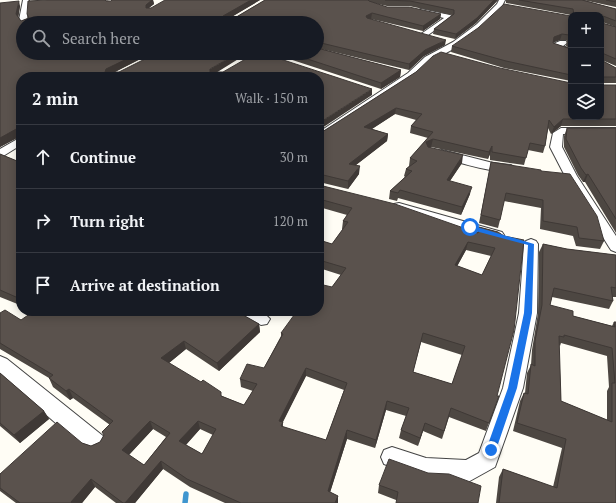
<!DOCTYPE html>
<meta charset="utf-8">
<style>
body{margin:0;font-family:"PT Serif",serif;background:#20242c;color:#f1f3f6}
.controls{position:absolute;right:12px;top:12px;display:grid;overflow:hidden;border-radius:8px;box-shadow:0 2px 10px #0003}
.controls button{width:36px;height:36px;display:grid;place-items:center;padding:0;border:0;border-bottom:1px solid #363941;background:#171b24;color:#f1f3f6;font:20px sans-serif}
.stop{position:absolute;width:12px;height:12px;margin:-9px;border:3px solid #1a73e8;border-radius:50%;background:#fff}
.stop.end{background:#1a73e8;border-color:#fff;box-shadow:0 1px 4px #0008}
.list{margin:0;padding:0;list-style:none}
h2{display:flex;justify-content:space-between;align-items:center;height:52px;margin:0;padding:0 16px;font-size:17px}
h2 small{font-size:13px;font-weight:400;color:#9ea1a6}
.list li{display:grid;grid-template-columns:26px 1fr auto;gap:12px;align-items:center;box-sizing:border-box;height:64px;padding:0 16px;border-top:1px solid #363941}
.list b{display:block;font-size:15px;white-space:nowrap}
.list em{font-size:13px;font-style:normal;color:#9ea1a6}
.icon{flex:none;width:22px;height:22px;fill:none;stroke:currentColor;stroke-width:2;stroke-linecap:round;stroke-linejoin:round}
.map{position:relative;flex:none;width:616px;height:503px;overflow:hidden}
.search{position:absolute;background:#171b24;box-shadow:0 2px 10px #0003;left:16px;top:16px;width:308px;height:44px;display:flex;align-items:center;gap:10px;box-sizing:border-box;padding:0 14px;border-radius:22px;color:#9ea1a6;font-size:15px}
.panel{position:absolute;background:#171b24;box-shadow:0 2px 10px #0003;left:16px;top:72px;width:308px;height:244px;border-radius:16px}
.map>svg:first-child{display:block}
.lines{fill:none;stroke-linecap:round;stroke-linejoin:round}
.stream{stroke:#3f96cf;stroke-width:5.5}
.minor-casing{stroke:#444;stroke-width:2}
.minor{fill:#fff;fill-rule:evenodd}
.wall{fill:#4d4742;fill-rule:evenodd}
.shaded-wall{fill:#3f3936}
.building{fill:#5a524d;stroke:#3f3936;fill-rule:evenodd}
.route{fill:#1a73e8}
</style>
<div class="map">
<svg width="616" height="503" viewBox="0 0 616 503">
<rect width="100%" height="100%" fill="#fffdf5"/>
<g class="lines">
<path class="stream" d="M185 503 186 494"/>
<g class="minor-casing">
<path id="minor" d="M23 0H29L27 20 29 23H23V25L19 20Z
M499 0H505L502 6 483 28 459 46 431 61 414 77 319 140V132L408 73 425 57 453 42 477 24 497 4Z
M421 9 450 15 453 17 424 38 420 36 421 34 444 18 419 12V10Z
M560 41H566L567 43 563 46 571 50V55L553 48V44Z
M561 128H616V134H563L562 147 577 176 616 236V252L611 250 609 247 565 176 550 147 553 133Z
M21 137V145L0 158V149Z
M442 150 493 163 511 165 517 169C510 179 450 160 438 156L436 154 438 152Z
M399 203 502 232 504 235 502 238 497 239 394 210 392 207 394 204Z
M531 239 536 241 538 244 537 313 523 388 495 467 468 482 426 480 384 464 381 457 384 450 392 447 426 458 466 460 479 453 503 388 519 313 524 244 526 241Z
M240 311H262L270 319 267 324 261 325 243 315Z
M0 356 7 359 103 436 106 443 103 450 95 453 87 450 0 375Z"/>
</g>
<use href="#minor" class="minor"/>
</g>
<path class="wall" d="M109 0 107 1H111L112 0H153L154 4 149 8H151L260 0 228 19H233L265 0H498L476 23 455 39 433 34 434 29 452 15 409 6H387L369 2 387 7 441 14 440 19 423 31 371 19H370L445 45 424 56 409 70 317 48 401 70 400 77 381 89 271 53H317V23L23 53H152L115 72H218L372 95 21 77V148H20L17 140 20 138V136L0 147V3L20 6 18 17 21 21 28 18 27 14Z
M506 0H616V7L583 0 616 9V27L602 22V23L616 27V66L602 60 603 61 616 68V83H602V85H616V126H561L551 134 548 128 545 146 543 153 528 150 524 165 490 160V154L488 159 431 147H429L462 163 450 181 470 194 461 215 398 198 397 201 389 199 390 191 405 177 404 176 406 169 409 166 410 158 428 138 410 133 411 126 416 120 395 114 372 129 388 134 387 141 356 165 359 174 348 189 319 182V134L416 72 571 117 601 15H571L506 3Z
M571 16V49L566 46 567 40H560L554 42 553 43 571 49V81L504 68 451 52 452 46Z
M567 128H616V233L585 182H583L578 175 564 147V136Z
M0 154 17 161 21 160V304L20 305 0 297Z
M491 162 541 171 604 241 600 249 576 246 573 236 540 229 541 208 504 201 500 220 498 228 479 223Z
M319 185 477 233 479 227 498 232 497 396H499L486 431 449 417 442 439 423 431 418 446 399 438 401 430 406 416 386 410 375 448 347 439 330 492 338 496V503H225L190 487 163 469 135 503H116L95 487 82 503H16L0 491V474L82 443 91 446 100 442 110 425 73 398 70 400 53 387 49 378 0 349V313L21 320 226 315 259 324 260 332 219 371 186 349 169 363 222 396 244 405 253 391 241 387 240 379 264 368 281 336V333L332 287 341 275 319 268V240L332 244 343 229H342L343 221 347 215 319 207ZM466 250 491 256 482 275 457 266ZM421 342 462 355 452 384 413 372ZM306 376 344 390 326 440 283 427V422ZM153 429 166 437 144 465 129 455ZM200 429 213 435 202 454 186 445Z
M543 244 567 249 616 255V297H613V301L609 309 552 297 550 305 573 316 612 326 614 322H616V503H496L499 477 503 469 553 487 562 448 513 431 520 401 524 393H525L527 373 531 365 532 350 538 313 539 252ZM561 343 607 356 609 387 607 391V420L561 401 559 345 560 346Z
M0 373 44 411 49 419 20 443 0 426Z
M379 485 478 503 396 500 378 493Z"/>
<path class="shaded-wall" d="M152 0H153L154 4 146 10V5Z
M251 0H260L223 22 222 19 223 16Z
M494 0H498L476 23 455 39 456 34Z
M19 1 20 6 18 20 16 14Z
M372 13 371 19 366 22V16Z
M441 14 440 19 423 31V26Z
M562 34 560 40 552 43 554 37Z
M446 40 445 45 424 56 409 70V64L425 50Z
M139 53H152L107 76 105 72 106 69Z
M238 53H248L211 76 210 72V69Z
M401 70 400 77 381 89V83Z
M372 89V95L319 130V123Z
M396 108 395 114 364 134V127Z
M563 119 561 126 551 134 554 127Z
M18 128 21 136 0 147V138Z
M388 134 387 141 348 171 349 164Z
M433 139 431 147 424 150 426 142Z
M492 146 490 154 488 159 489 152Z
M463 155 462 163 445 188 447 180Z
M360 166 359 174 348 189V181Z
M588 174 585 182H583L586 175Z
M472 187 470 194 461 215 462 207Z
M468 242 466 250 453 274 455 265Z
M21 293V304L20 305 16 297Z
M259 324 260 332 219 371 217 363Z
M184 341 186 349 164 367 161 358Z
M306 368V376L279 429V421Z
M69 389 73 398 70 400 66 391Z
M387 401 386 410 375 448 376 440Z
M44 411 49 419 20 443 14 435Z
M150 421 153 429 126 458 122 450Z
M198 421 200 429 182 449 179 441Z
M425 423 423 431 418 446 420 438Z
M347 430V439L328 499V491Z
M161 461 163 469 135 503H125Z
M91 479 95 487 82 503H71V502Z
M338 496V503H335Z"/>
<path class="building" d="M47 0H105L106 1H111L112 0H152L146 5V8H151L165 0H251L223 16 222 19H233L265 0H368L369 1 387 7H409L441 14 423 26 372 13 366 16 367 18 446 40 425 50 409 64 317 42V23H23V53H139L106 69 105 72H119L157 53H238L210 69V72H223L256 53H262L372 89 319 123V77H21V142L17 140 20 138 18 128 0 138V3L19 1 16 14 21 21 29 18 27 14 28 1Z
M385 0H494L477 18 456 34 434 29 454 14V10L410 1Z
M519 0H582L616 9V21L603 16 601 18 602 23 616 27V59L602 53 603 61 616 68V77H602V85H616V119H563L554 127 549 120 545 146 530 143 526 158 492 152V146L489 152 433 139 426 142 428 147 463 155 447 180 472 187 462 207 400 190 398 193 390 191 412 171 406 169 417 161 410 158 433 132 411 126 422 114 396 108 364 127 388 134 349 164 360 166 348 181 319 174V134L416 72 433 56 441 52 500 68 571 83V117H601V15H574L573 9Z
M606 0H616V2Z
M504 4 571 16V42L568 40 570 38 569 35 562 34 554 37 553 43 571 49V75L506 61 452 46 478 28Z
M317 48 401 70 381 83 289 53H317Z
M567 128H616V219L588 174 586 175 581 168 566 139Z
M0 154 17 161 19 159 21 160V293L16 297 0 290Z
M491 162 541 170V171L570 174 597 216 604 241 579 238 577 227 543 221V200L506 193 500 220 481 215Z
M319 185 395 204 478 233 479 227 498 232 504 236 524 240 514 330 497 396H499L489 423 451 408 444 431 425 423 420 438 401 430 409 408 387 401 376 440 347 430 328 491 338 496 335 503H241L187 479 161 461 125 503H123L91 479 71 502 72 503H20L0 488V474L57 422 82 443 91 446 100 442 104 435 102 432 113 421 69 389 66 391 49 378 53 375 0 343V313L5 310 21 320 34 311H219L226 315 231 311H236L259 324 217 363 184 341 161 358 201 382 203 380 221 392V396L244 405 257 384 240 379 247 364 264 368 283 334 281 333 297 311H319V284L332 287 346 268 319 260V240L332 244 348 222 343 221 352 208 319 199ZM468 242 495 248 482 275 455 265ZM423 333 465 346 452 384 413 372ZM306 368 347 383 326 440 281 426 283 422 279 421ZM150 421 170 433 144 465 122 450ZM198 421 216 429 202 454 179 441Z
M543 244 567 249 616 255V288L611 287 613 301 554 288 550 305 573 311V316L615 327 614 322H616V503H499L503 469 557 488 566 439 517 423 524 393 528 394 531 364 535 366V341L542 305ZM564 335 612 348 615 383H612V422L561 401 559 336 564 337Z
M0 373 44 411 14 435 0 423Z
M389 459 428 473 449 474 481 486 478 503H396L398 492 379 485Z"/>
<path class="route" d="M470 225 534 244 532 313 517 388 496 450 491 454 486 450 508 388 524 313 528 245 468 229V226Z"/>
</svg>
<div class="controls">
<button>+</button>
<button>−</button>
<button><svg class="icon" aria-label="layers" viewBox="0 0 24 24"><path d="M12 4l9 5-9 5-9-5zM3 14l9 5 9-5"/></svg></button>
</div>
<div class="stop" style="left:470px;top:227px"></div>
<div class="stop end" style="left:491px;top:450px"></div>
<div class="search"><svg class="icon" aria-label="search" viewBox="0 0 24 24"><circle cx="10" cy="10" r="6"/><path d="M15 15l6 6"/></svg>Search here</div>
<section class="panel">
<h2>2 min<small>Walk · 150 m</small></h2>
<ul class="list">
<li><svg class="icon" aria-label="ahead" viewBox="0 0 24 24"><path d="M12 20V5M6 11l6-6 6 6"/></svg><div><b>Continue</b></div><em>30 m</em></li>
<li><svg class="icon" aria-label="right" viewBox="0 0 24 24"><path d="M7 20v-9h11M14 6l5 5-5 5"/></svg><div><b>Turn right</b></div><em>120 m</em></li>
<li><svg class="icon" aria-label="arrive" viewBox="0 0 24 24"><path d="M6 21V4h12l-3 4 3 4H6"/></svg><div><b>Arrive at destination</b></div></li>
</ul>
</section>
</div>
